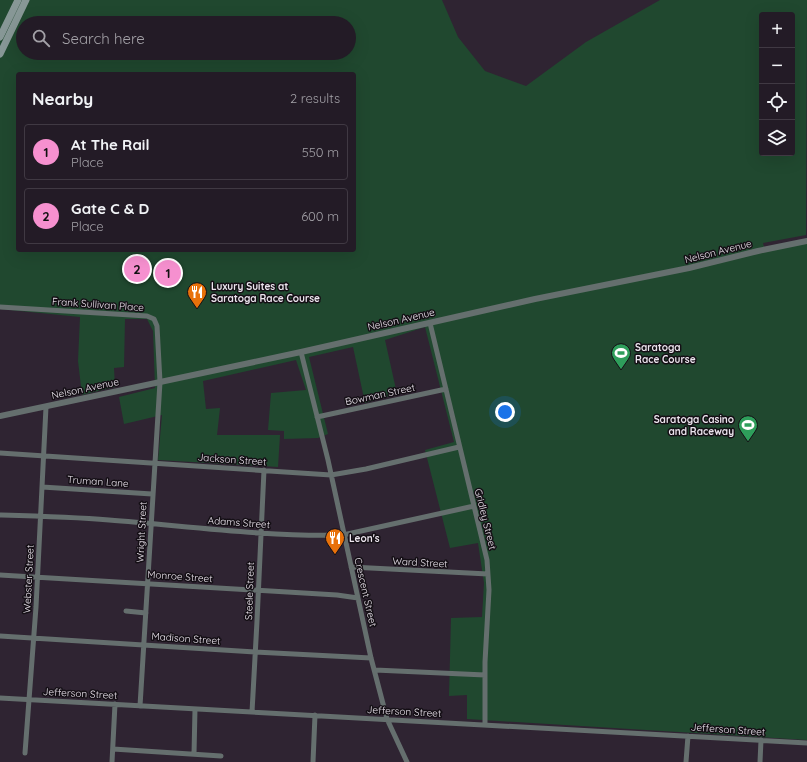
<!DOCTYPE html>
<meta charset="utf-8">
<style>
body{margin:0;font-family:Quicksand,sans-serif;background:#2b242e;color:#f1f3f6}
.controls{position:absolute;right:12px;top:12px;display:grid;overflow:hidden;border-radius:4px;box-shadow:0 4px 16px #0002}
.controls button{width:36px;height:36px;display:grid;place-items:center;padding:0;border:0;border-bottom:1px solid #403943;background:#231b26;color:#f1f3f6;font:20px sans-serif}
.you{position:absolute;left:505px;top:412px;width:14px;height:14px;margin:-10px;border:3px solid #fff;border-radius:50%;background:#1a73e8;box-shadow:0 0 0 6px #1a73e833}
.badge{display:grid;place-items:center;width:26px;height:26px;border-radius:50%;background:#f690cf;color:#111;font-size:13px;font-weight:700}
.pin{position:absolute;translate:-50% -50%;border:2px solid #fff;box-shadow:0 1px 4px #0006}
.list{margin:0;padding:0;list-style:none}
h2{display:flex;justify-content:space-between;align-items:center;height:52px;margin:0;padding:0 16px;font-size:17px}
h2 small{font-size:13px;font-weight:400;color:#a3a1a7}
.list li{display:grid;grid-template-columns:26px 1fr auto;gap:12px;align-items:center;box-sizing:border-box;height:56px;margin:0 8px 8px;padding:0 8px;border:1px solid #403943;border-radius:4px}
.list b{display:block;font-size:15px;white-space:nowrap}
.list p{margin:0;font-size:13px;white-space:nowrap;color:#a3a1a7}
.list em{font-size:13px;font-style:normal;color:#a3a1a7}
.icon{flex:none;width:22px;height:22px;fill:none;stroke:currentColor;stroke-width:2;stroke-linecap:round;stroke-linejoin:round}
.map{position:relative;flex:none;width:807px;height:762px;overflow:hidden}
.search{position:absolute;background:#231b26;box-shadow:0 4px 16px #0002;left:16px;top:16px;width:340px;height:44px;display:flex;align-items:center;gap:10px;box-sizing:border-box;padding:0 14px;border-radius:22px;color:#a3a1a7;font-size:15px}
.panel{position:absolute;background:#231b26;box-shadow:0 4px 16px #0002;left:16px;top:72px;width:340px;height:180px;border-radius:4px}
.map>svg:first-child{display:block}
.garden{fill:#20482f;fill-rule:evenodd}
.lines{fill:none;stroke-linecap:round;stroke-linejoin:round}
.minor{stroke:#656f6e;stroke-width:5}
.tertiary{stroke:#656f6e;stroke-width:6}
.secondary{stroke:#879796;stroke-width:7}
.labels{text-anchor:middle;stroke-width:3;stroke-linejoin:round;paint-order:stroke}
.street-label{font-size:10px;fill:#ece5ee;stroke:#140f15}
.poi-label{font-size:10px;font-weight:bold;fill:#ece5ee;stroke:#140f15;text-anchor:start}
</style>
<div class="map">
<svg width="807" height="762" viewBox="0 0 807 762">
<rect width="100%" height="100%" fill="#2f2432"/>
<path class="garden" d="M0 0H442L458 37 485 71 526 86 586 42 660 0H807L806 235 763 243 765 251 807 242V740L467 719V695L449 696 451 618 482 617 484 583 478 543 450 548 425 450 454 442 425 327 385 340 397 394 365 403 353 347 309 357 328 434 318 438 284 439V431L268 430 271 393 306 390 296 360 203 381 206 409 220 408 217 435H280L278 467 158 460 162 415 124 424 119 397 155 388 153 331 147 319H125L124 367 114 368 115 387 82 395 78 361 80 317 0 309ZM762 15H792V153H762ZM23 23H349V53H23ZM18 74H354V250H18Z"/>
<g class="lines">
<path class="minor" d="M0 307 147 316 154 319 157 326 160 382 140 706
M430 323 487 560 489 590 485 662V724
M301 352 328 460 371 658 387 719 407 762
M317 417 446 389
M0 453 331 475 366 469 459 447
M42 487 152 494
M0 515C36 516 73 517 109 520 187 526 265 537 343 535L474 506
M351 567 488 574
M0 575 337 595 358 598
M126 611 146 613
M0 636 255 652 371 658
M375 670 485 675
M0 698 807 743
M252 712 257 621 264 470
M113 749 221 756
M25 753 36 607 46 407
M194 754 195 709
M112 762 115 704
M313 762 315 715
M686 762 688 736
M760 762 761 740"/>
<path class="tertiary" d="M0 416 301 352 535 299 689 268 758 251 807 241"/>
<path class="secondary" d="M0 37 18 0
M0 54 26 0"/>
</g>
<defs>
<g id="restaurant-pin" transform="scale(1)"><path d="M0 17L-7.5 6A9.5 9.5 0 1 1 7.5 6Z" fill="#e8710a" stroke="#140f15"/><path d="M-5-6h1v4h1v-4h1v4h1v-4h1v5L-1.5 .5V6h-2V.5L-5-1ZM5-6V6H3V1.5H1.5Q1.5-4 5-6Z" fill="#fff"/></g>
<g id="stadium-pin" transform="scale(1)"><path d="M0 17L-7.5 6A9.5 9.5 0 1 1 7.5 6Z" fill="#2e9e5b" stroke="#140f15"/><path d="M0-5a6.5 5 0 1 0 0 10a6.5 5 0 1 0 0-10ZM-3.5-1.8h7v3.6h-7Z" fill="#fff"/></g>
</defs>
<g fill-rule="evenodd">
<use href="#restaurant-pin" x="197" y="292"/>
<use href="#stadium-pin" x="621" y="353"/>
<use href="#stadium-pin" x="748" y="425"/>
<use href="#restaurant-pin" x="335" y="538"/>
</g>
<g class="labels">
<g class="street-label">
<text transform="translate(718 251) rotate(-14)" y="4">Nelson Avenue</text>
<text transform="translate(98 304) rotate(4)" y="4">Frank Sullivan Place</text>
<text transform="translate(401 319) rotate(-13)" y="4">Nelson Avenue</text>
<text transform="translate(85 388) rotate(-12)" y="4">Nelson Avenue</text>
<text transform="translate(380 394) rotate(-12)" y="4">Bowman Street</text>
<text transform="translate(232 459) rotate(4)" y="4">Jackson Street</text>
<text transform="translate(98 481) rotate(4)" y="4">Truman Lane</text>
<text transform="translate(486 519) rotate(76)" y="4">Gridley Street</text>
<text transform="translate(239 522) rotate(4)" y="4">Adams Street</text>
<text transform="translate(141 532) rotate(-87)" y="4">Wright Street</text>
<text transform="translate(420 562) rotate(3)" y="4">Ward Street</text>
<text transform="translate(180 576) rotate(4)" y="4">Monroe Street</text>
<text transform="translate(28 579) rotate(-87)" y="4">Webster Street</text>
<text transform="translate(249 591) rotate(-88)" y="4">Steele Street</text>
<text transform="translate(366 592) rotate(77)" y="4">Crescent Street</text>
<text transform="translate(186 638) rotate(4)" y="4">Madison Street</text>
<text transform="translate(80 693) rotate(3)" y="4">Jefferson Street</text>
<text transform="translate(404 711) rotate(3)" y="4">Jefferson Street</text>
<text transform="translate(728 729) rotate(4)" y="4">Jefferson Street</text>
</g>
<g class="poi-label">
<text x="211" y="290">Luxury Suites at<tspan x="211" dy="12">Saratoga Race Course</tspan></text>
<text x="635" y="351">Saratoga<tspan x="635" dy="12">Race Course</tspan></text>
<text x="734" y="423" text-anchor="end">Saratoga Casino<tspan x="734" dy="12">and Raceway</tspan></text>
<text x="349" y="542">Leon's</text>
</g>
</g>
</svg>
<div class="controls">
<button>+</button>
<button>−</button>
<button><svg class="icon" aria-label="locate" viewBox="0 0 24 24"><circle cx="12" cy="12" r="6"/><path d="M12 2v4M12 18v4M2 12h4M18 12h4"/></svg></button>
<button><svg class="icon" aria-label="layers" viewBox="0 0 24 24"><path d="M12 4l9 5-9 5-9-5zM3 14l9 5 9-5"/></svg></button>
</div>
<div class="you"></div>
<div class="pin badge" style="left:168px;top:273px">1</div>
<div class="pin badge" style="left:137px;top:269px">2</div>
<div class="search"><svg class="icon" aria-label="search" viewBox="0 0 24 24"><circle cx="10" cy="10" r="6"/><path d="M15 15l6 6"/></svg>Search here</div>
<section class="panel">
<h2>Nearby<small>2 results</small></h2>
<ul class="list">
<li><span class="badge">1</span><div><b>At The Rail</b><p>Place</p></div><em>550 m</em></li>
<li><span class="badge">2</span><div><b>Gate C &amp; D</b><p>Place</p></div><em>600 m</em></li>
</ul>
</section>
</div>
